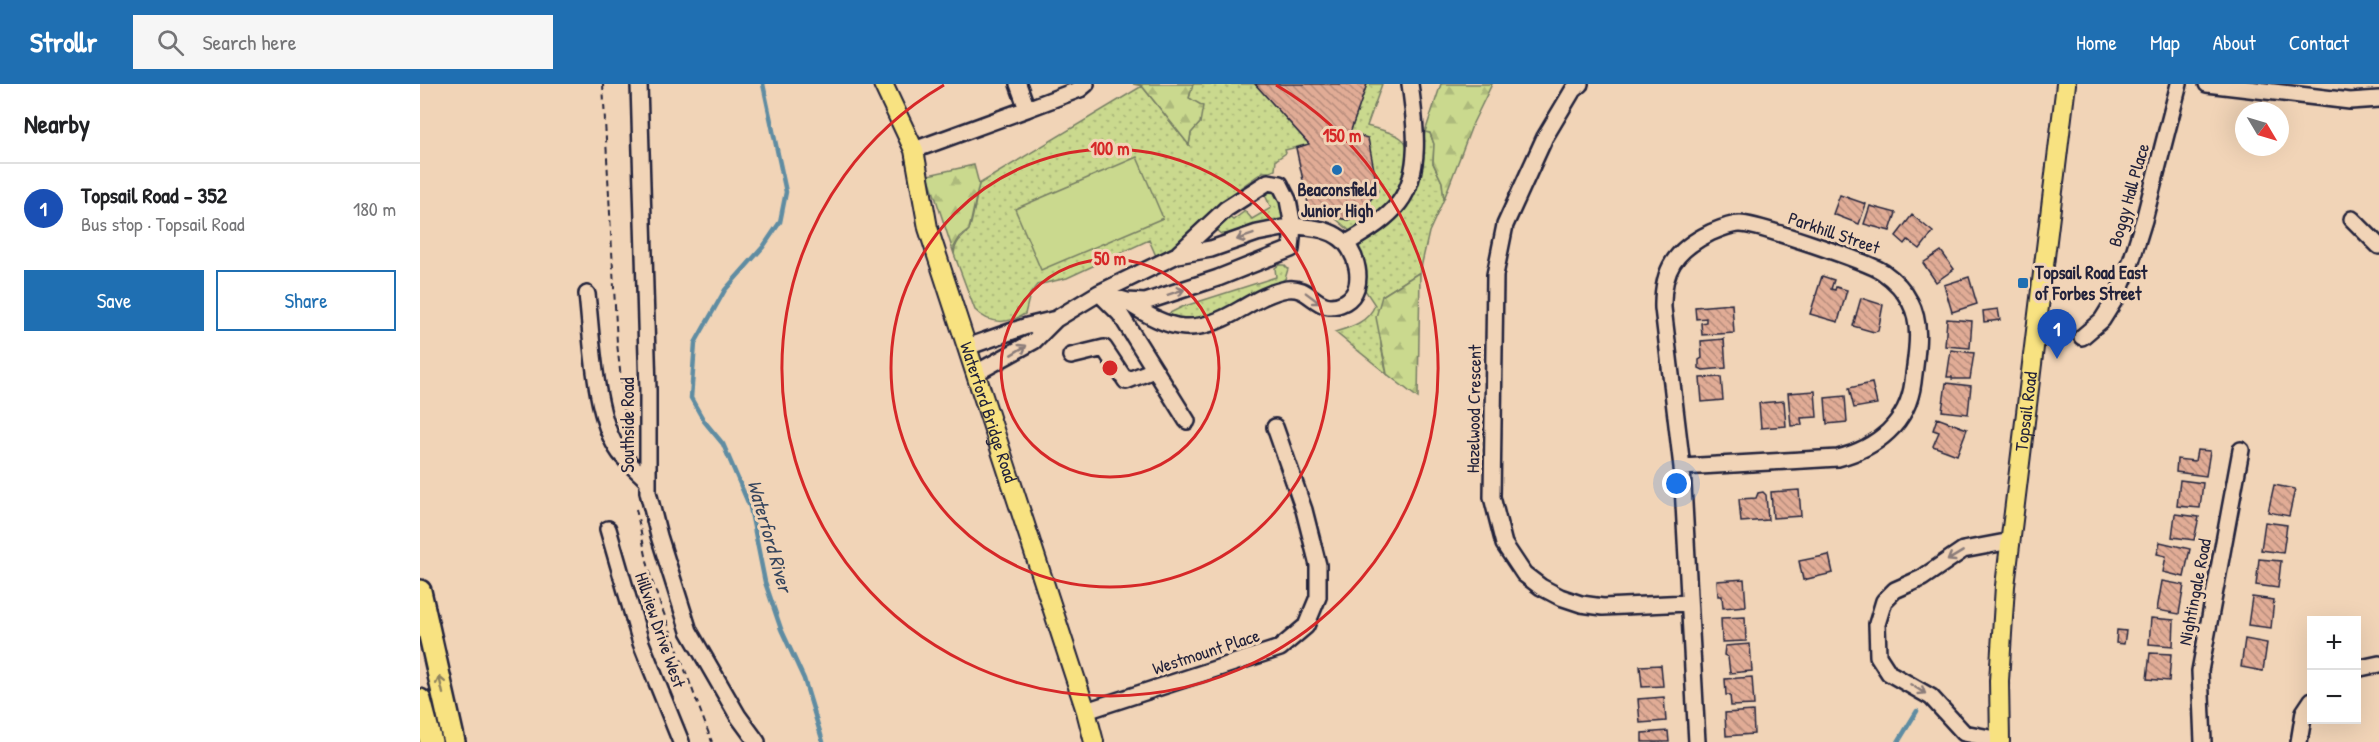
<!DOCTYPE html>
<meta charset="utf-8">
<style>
body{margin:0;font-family:"Patrick Hand",sans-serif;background:#f6f6f6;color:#202124}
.controls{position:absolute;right:18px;bottom:18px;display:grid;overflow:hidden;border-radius:0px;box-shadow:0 6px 24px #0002}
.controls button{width:54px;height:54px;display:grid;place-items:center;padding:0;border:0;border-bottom:2px solid #e0e0e0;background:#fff;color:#202124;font:30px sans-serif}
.compass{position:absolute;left:1815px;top:18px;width:54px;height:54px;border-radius:50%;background:#fff;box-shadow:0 6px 24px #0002;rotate:128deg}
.you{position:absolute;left:1257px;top:400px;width:21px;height:21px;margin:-15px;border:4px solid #fff;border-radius:50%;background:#1a73e8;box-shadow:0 0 0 9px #1a73e833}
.badge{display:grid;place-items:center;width:39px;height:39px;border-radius:50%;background:#1f6fb2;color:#fff;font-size:20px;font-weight:700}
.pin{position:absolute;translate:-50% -50px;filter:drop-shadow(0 2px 3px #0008)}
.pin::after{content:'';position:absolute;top:32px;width:21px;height:18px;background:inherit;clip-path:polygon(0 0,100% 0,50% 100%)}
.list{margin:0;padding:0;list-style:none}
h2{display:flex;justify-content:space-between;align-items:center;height:78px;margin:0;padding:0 24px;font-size:26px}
h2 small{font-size:20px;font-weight:400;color:#757577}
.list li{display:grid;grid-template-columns:39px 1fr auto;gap:18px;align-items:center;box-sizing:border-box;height:90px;padding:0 24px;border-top:2px solid #e0e0e0}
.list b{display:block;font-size:22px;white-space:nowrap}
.list p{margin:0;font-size:20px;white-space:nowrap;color:#757577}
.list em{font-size:20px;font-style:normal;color:#757577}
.actions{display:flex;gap:12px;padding:18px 24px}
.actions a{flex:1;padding:14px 0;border:2px solid #1f6fb2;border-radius:0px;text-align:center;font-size:21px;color:#1f6fb2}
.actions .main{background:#1f6fb2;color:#fff}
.icon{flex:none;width:33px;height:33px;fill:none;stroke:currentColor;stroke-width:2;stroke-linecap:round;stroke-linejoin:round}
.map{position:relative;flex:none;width:1959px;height:658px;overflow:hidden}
header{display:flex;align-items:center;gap:36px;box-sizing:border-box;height:84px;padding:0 30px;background:#1f6fb2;color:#fff}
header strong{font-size:28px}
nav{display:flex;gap:33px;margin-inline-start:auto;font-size:21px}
.search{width:420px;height:54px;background:#f6f6f6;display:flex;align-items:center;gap:15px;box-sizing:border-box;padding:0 21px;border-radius:0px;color:#757577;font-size:22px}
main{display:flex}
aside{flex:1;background:#fff}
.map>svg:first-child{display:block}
.grass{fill:url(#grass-dots);stroke:#767e64;stroke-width:1.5}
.forest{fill:url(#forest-firs);stroke:#767e64;stroke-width:1.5}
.green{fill:#cad98e;stroke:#767e64;stroke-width:1.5}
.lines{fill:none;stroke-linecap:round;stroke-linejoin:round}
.stream{stroke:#5e8ca2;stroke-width:4.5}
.building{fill:url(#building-back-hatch);stroke:#22223b;stroke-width:1.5}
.minor-casing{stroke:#22223b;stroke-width:20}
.major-casing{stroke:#22223b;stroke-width:22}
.highway-casing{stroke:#22223b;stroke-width:26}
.path{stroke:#22223b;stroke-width:2;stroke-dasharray:6 4.5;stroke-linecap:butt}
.minor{stroke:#f1d4b7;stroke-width:15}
.major{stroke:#f8e281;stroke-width:18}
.highway{stroke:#f8e281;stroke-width:21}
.oneway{stroke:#8a7b79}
.oneway2{stroke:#8d825e}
.ring{fill:none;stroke:#d62828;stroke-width:3}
.poi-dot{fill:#1f6fb2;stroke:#f1d4b7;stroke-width:2}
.labels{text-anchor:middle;stroke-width:6;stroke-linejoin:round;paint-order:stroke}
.poi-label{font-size:18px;font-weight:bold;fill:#22223b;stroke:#f1d4b7}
.street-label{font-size:18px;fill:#22223b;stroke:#f1d4b7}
.water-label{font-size:20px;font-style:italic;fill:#36455d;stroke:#f1d4b7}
.centre{fill:#d62828;stroke:#f1d4b7;stroke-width:3}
.ring-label{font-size:18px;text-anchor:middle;font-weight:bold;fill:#d62828;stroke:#f1d4b7;stroke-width:6;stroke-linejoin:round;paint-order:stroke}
</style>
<header>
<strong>Strollr</strong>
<div class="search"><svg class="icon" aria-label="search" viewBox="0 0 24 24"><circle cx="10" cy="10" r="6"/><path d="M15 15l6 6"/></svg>Search here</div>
<nav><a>Home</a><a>Map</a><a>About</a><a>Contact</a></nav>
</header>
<main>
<aside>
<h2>Nearby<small></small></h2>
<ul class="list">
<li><span class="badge" style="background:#1a4fb4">1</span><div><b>Topsail Road - 352</b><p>Bus stop · Topsail Road</p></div><em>180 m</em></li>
</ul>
<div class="actions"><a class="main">Save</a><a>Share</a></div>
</aside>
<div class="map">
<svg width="1959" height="658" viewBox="0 0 1959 658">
<defs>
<pattern id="grass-dots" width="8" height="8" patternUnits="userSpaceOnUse" patternTransform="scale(1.5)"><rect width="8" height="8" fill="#cad98e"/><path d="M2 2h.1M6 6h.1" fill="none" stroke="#adba7b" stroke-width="1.8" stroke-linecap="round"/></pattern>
<pattern id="forest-firs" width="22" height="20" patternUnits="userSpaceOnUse" patternTransform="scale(1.5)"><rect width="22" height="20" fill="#cad98e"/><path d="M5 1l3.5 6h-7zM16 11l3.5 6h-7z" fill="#adba7b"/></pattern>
<pattern id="building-back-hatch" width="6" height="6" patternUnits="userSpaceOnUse" patternTransform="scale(1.5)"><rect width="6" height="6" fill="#e1ac96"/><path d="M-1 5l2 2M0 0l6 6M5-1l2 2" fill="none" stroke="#b68c7c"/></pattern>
</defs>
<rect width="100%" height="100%" fill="#f1d4b7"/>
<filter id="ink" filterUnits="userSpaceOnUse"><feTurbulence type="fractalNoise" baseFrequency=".0167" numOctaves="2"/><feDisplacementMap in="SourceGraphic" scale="12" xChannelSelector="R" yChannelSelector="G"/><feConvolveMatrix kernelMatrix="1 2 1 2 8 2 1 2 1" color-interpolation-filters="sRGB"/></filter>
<g filter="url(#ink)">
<path class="grass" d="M773 0H835L889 60 865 66 866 69 856 76 855 86 850 88H843L820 104 775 151 736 172 729 156 647 194 617 201 610 210 605 230C588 240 570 241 555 226L534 170C535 154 546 154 550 143 554 130 556 114 559 100L722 2 769 61 771 49 780 39 769 14Z
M947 0H962L947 42C956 45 975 48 982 55 989 60 988 70 987 77 982 116 962 127 931 148L914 133 929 136 930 49Z
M1005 48 1010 49 1014 60 1013 79 1022 98 1024 115 1009 148 1000 188 962 212 961 263 967 290 915 248C932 243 948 238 955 221L945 206 942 176 937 162C964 150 988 129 997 99 1002 83 1001 65 1005 48Z
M849 108 856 109 866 127 864 138 809 152 808 150H801L796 146 808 132 813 136 825 127 832 135 851 124 845 111Z
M859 181H864L868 185 865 195 793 234 763 238 746 231 762 223 856 193 855 184Z"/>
<path class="forest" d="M713 0H773L769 14 783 22 780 39 771 49 769 61 722 2Z
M1021 0H1072L1053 39 1024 115 1022 98 1013 79 1014 60 1010 49 1005 48Z
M554 81 559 100 549 146 540 153 534 163V170L508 91Z
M1000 188 998 314 967 290 956 233 962 212Z"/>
<path class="green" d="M717 73 743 134 621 186 595 125Z"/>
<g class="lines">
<path class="stream" d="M343 0 366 108 360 138 343 163 305 206 275 259 271 314 284 337 303 360 330 423 345 498 361 545 384 595 403 658
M1478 658 1497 627"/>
</g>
<path class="building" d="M835 0H947L930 49 948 54 958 107 943 125 929 136 914 133 889 124 876 64 889 60Z
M1420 111 1446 120 1439 140 1413 130Z
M1450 122 1476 129 1470 147 1444 140Z
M1492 131 1513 148 1500 165 1488 156 1485 160 1476 152Z
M1521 167 1534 185 1516 198 1503 179Z
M1402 192 1414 196 1411 205 1415 206 1416 203 1427 206 1418 238 1390 230Z
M1549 193 1557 220 1532 228 1524 201Z
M1441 214 1463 221 1458 247 1454 248 1433 242Z
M1312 220 1314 249 1282 251 1281 239 1286 238V234L1276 235 1275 223Z
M1578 225 1580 236 1564 238 1563 227Z
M1527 235 1552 237 1550 264 1525 262Z
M1304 255 1306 284 1283 286 1279 284V276L1282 274 1281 257Z
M1531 266 1554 269 1550 295H1532V293H1527Z
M1301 293 1303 316 1282 318 1280 294Z
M1452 299 1457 320 1434 324 1429 304Z
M1526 299 1551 302 1548 330 1522 327Z
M1395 307 1397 333 1381 334 1382 341 1371 342 1368 309Z
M1425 312 1427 338 1407 340 1405 314Z
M1364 317 1366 342 1341 344 1339 319Z
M1517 334 1547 345 1537 371 1513 362 1519 348 1513 346Z
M1777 366 1790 367 1786 392 1756 388 1757 375 1775 377Z
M1760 396 1783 399 1780 424 1757 422Z
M1854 401 1875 405 1869 432 1848 428Z
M1379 406 1381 432 1353 434 1351 408Z
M1343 408 1346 411 1348 436 1321 438 1319 415 1336 414 1338 409Z
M1755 430 1779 433 1774 456 1752 453Z
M1845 438 1867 441 1863 469 1841 466Z
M1740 458 1770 465 1764 493 1743 488 1746 472 1737 470Z
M1409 471 1413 489 1383 496 1379 477Z
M1839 475 1861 477 1858 504 1836 501Z
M1324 495 1326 522 1303 524 1302 512H1298L1297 497Z
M1742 497 1764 501 1759 530 1737 526Z
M1832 513 1854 516 1851 544 1828 541Z
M1325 533 1326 557 1302 558 1301 534Z
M1731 534 1754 536 1753 562 1729 560Z
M1697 546 1706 547 1704 560 1696 559Z
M1825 555 1847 559 1843 587 1821 583Z
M1330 560 1332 587 1310 589 1308 573 1304 571 1305 562Z
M1730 569 1751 570 1749 597 1727 595Z
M1241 581 1243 602 1222 603 1220 582Z
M1332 593 1334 621 1311 622 1310 611H1306L1305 595Z
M1244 613 1246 637 1220 639 1218 615Z
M1333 627 1334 650 1306 652 1305 629Z
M1248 647 1249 658H1222V649Z"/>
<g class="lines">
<g class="minor-casing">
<path id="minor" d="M219 0 228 306V408L239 452 269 547 318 632 337 658
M1160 0 1153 6 1125 53 1085 141 1075 191 1072 413 1084 460 1104 490 1121 503 1140 513 1161 520 1183 523 1268 519
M1787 0 1930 17 1959 15
M607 25 660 5 666 0
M494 66 607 25 598 0
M1932 135 1959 162
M927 159C945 148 966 136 979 119 1003 87 995 37 990 0
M167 210C172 253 174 334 200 369 207 378 218 387 226 395
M681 211 700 230 767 337
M707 218C751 247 774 253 821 225 835 217 850 208 867 205 892 201 897 233 925 218 948 205 937 163 917 152 905 144 887 143 873 142L868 116 860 100 848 98 806 125 759 169
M1662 253 1682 236 1697 212 1710 181 1724 136 1759 0
M547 263 607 242 636 235
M651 272 684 264 706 297 734 286
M556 289 614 257 636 235 679 209 757 171 791 165 837 149 873 142 871 165 798 194 725 218 707 217 679 209
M1262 383 1418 374C1457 364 1488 339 1493 298 1496 271 1503 242 1490 218 1484 206 1473 195 1463 188 1448 178 1337 140 1320 140 1310 140 1299 145 1290 149 1255 166 1242 186 1243 224L1262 383 1277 658
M188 445 221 559 261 658
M1936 585 1959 580
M666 627 860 564 886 542 898 513V481L884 426 855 343
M1580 656 1544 649 1511 613 1469 589 1458 572 1457 540 1464 517 1475 506 1502 494 1543 466 1591 457
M1783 658 1780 587 1821 366
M1879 658 1884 628 1892 616"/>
</g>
<g class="major-casing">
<g id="major">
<path id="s1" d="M463 0 494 66 508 144 666 627 674 658"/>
<path id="s2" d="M1580 658 1579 597 1585 502 1646 0"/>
</g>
</g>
<g class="highway-casing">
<path id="highway" d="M0 507 34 658
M0 616 11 658"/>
</g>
<path class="path" d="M183 0 197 259 207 350
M216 425 231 495 292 658"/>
<use href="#minor" class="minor"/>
<use href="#major" class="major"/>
<use href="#highway" class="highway"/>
</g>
<defs><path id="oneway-shaft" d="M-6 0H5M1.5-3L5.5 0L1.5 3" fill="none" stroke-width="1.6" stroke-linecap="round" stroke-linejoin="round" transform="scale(1.5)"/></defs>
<g class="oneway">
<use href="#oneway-shaft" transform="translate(825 153) rotate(161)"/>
<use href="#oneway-shaft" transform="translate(756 208) rotate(-18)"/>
<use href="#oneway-shaft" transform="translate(893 214) rotate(37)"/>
<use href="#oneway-shaft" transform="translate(599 266) rotate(-31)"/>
<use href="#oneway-shaft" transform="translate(1535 472) rotate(149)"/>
<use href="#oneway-shaft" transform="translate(1498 605) rotate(32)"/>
</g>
<use class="oneway2" href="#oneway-shaft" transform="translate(21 601) rotate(-103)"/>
</g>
<g class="ring">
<circle cx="690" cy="284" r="109"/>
<circle cx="690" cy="284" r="219"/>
<path d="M856 1A328 328 0 1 1 524 1"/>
</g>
<g class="poi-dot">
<circle cx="917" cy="86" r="6"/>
<rect x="1597" y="193" width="12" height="12" rx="3"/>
</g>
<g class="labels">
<g class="poi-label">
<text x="917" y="112">Beaconsfield<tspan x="917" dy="21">Junior High</tspan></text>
<text x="1615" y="195" text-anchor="start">Topsail Road East<tspan x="1615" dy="21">of Forbes Street</tspan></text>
</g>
<g class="street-label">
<text transform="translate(1709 111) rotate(-74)" y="6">Boggy Hall Place</text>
<text transform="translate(1414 149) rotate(19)" y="6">Parkhill Street</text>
<text transform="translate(1054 325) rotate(-89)" y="6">Hazelwood Crescent</text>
<text dy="6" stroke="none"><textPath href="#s1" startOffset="346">Waterford Bridge Road</textPath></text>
<text dy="6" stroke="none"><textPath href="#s2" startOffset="332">Topsail Road</textPath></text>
<text transform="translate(208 341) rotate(-90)" y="6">Southside Road</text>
<text transform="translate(1775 508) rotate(-79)" y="6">Nightingale Road</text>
<text transform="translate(240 546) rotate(71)" y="6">Hillview Drive West</text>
<text transform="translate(786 568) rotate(-18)" y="6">Westmount Place</text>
</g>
<g class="water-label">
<text transform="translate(350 452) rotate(74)" y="7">Waterford River</text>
</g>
</g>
<circle cx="690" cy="284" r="9" class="centre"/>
<g class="ring-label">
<text x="922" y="58">150 m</text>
<text x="690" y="71">100 m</text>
<text x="690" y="181">50 m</text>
</g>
</svg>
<div class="controls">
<button>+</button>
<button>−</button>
</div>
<svg class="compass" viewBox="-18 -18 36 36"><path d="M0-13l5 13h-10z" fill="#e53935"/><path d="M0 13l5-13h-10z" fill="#757577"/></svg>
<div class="you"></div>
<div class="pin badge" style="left:1637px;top:275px;background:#1a4fb4">1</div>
</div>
</main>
